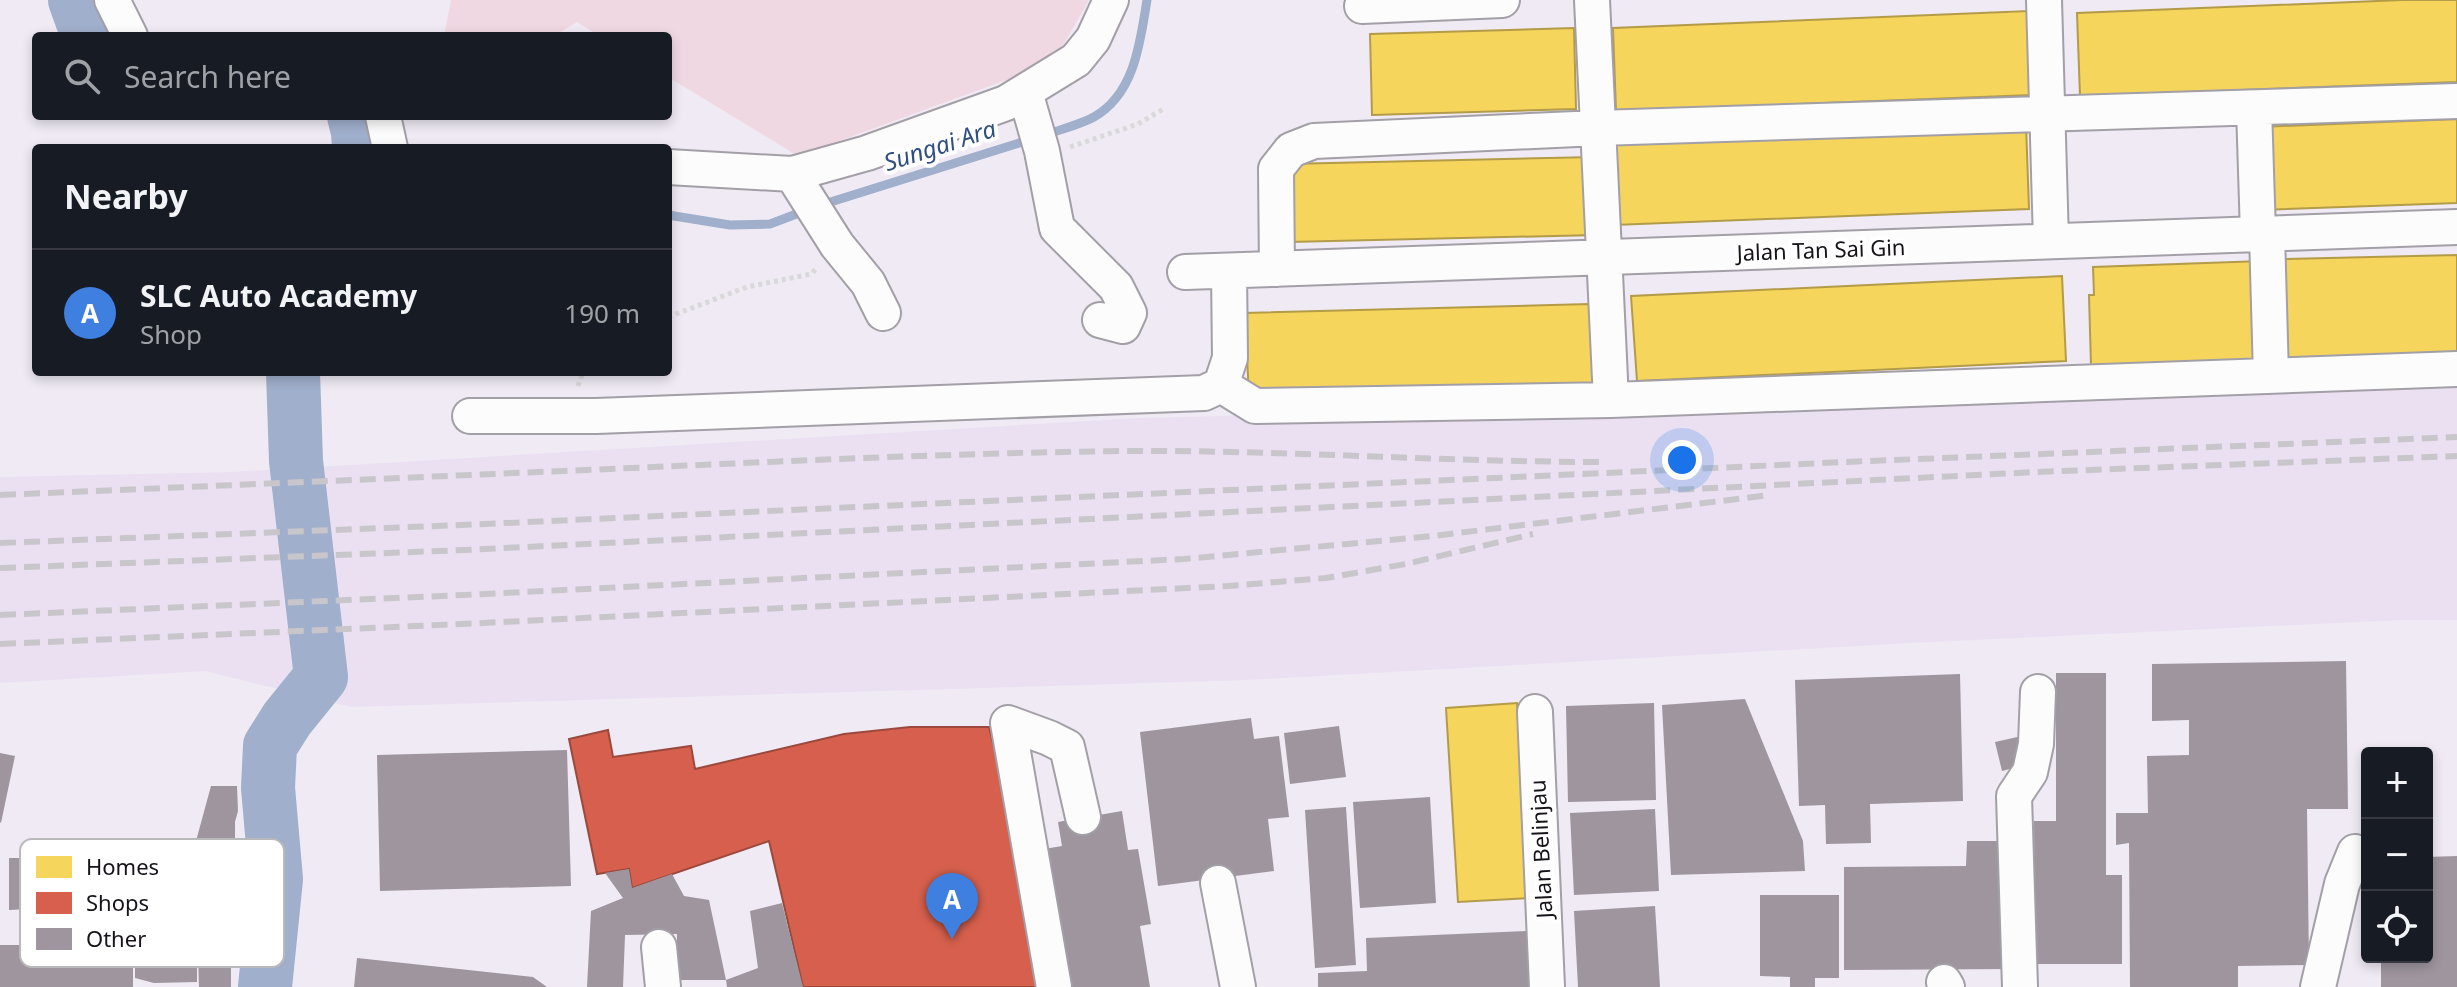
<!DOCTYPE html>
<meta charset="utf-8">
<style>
body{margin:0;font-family:"Noto Sans",sans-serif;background:#242831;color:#f1f3f6}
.controls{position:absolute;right:24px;bottom:24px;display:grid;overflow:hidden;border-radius:8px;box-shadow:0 4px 12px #0003}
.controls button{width:72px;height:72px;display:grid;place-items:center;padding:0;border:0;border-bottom:2px solid #363941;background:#171b24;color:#f1f3f6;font:40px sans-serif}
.you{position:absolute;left:1682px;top:460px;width:28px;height:28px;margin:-20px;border:6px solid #fff;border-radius:50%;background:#1a73e8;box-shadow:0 0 0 12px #1a73e833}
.badge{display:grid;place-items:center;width:52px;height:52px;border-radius:50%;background:#0f766e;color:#fff;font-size:26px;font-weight:700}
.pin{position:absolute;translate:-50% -66px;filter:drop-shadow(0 2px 4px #0008)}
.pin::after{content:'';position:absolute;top:42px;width:28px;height:24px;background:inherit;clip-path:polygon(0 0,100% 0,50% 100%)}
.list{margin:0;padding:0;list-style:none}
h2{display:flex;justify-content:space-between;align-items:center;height:104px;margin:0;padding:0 32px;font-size:34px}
h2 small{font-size:26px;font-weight:400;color:#9ea1a6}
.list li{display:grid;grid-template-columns:52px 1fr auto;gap:24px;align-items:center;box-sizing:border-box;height:128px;padding:0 32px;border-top:2px solid #363941}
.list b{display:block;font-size:30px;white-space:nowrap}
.list p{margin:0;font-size:26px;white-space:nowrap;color:#9ea1a6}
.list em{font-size:26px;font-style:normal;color:#9ea1a6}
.icon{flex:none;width:44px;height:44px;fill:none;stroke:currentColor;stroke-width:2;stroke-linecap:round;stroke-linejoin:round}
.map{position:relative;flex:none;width:2457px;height:987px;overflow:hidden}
.search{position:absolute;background:#171b24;box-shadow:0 4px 12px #0003;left:32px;top:32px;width:640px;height:88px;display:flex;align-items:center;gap:20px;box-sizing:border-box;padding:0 28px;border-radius:8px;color:#9ea1a6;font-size:30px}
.panel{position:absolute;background:#171b24;box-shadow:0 4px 12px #0003;left:32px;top:144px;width:640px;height:232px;border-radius:8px}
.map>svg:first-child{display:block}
.built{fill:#eae0f2}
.green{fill:#f0d8e2}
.homes{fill:#f6d55c;stroke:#b39b48;stroke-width:2}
.shops{fill:#d6604d;stroke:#9c493d;stroke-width:2}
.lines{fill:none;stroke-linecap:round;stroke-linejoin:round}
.stream{stroke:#a0afcc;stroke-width:9}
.river{stroke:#a0afcc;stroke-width:54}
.building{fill:#9e959f}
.minor-casing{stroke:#a39fa6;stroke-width:38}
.path{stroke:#d9d8da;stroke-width:5;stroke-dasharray:4 4;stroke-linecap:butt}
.minor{stroke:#fdfcfd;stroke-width:34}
.rail{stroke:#c8c6ca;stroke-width:6;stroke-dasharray:16 8;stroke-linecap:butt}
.labels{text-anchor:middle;stroke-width:8;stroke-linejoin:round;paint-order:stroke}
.street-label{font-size:22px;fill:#161319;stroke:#fff}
.water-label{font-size:24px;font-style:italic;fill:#315082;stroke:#fff}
.key{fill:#fff;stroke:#b9b8ba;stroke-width:2}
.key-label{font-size:22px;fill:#161319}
</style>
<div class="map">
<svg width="2457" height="987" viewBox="0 0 2457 987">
<rect width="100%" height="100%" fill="#efeaf4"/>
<path class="built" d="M2457 385V620H2401L1911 643 1247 680 351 707 206 671 0 683V477L232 472 1139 418Z"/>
<path class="green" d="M451 0H1089L1053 63 798 156 668 77V36H600L577 22 554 36H444Z"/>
<path class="homes" d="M2402 0H2457V82L2080 96 2077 13Z
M2029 11 2032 95 1616 111 1613 28Z
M1574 28 1576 109 1372 115 1370 34Z
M2457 119V203L2261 210 2258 127Z
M2026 125 2029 209 1614 225 1611 141Z
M1594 157 1596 235 1289 242 1287 164Z
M2457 255V356L2283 360 2281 259Z
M2262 261 2265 359 2091 365 2089 295H2094L2093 267Z
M2062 276 2066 361 1637 381 1631 296Z
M1589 304 1596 389 1249 398 1245 313Z
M1517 703 1529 898 1458 902 1446 708Z"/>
<path class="shops" d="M910 727H989L1029 887 1039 987H803L769 841 632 888 629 869 597 874 569 739 608 730 613 757 691 746 695 769 844 734Z"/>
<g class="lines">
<path class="stream" d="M1046 135C1061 129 1079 125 1094 117 1135 94 1140 42 1147 0
M821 205 1032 139
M668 215 730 225 770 224 807 210"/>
<path class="river" d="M75 0 88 36
M354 116 358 132 359 148
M265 987 276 879 268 788 270 746 287 719 321 677 296 461 293 372"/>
</g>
<path class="building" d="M2346 661 2348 809H2307L2309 965 2238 966V987H2130L2129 843 2116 845V813H2148L2147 756 2189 755V720L2152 721V664Z
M2056 673H2106V875H2122V964H2035L2034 821H2056Z
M1960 674 1963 801 1870 804 1871 843 1826 844 1825 805 1799 806 1795 680Z
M1745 699 1803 841 1805 871 1671 875 1662 705Z
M1654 703 1656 800 1568 802 1566 706Z
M1251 718 1254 739 1279 736 1289 817 1268 819 1274 871 1158 886 1140 732Z
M1339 726 1346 777 1290 784 1284 733Z
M2022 736 2029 764 2002 771 1995 742Z
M567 750 571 886 380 891 377 755Z
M0 753 15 756 1 823 0 822Z
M211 786H237L238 811 235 822V888L253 892 237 951H197V982L154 983 135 978V897L181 896Z
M1430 797 1436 903 1360 908 1353 802Z
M1346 807 1356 965 1315 968 1305 810Z
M1655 809 1659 891 1574 895 1570 813Z
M1122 811 1128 850 1138 849 1151 924 1140 926 1150 987H1067L1044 849 1062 846 1058 822Z
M1967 841H2010V969L1844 970V867L1966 866Z
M2457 856V987H2381V957H2427V857Z
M9 858H65L94 882 93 904 133 903V987H0V945H29V909L9 910Z
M629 869 632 888 672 874 684 896 709 900 726 980H676L677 934 625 935 623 987H587L591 911 623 898 605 873Z
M1760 895H1839V978H1815V987H1790V977L1760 976Z
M782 903 803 987H727L726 980 758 968 750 911Z
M1655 906 1660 987H1578L1574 911Z
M1527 931 1529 987H1318V973L1367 971 1366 938Z
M231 953V987H199L198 954Z
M357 958 533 977 547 987H354Z"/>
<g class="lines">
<g class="minor-casing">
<path id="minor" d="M112 0 130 36
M1592 0 1611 400
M2044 0 2051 241
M1362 6 1502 0
M1025 92 1042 151 1057 228 1116 287 1129 313 1123 326 1100 320
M2254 108 2258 234
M383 116 390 148
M668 167 792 174 867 153 1006 103 1076 60 1093 39 1111 0
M792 174 837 245 868 283 883 313
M2267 234 2271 376
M1277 269 1276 169 1291 150 1314 141 1598 128 2457 101
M1185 272 2457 227
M1221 385 1255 406 1611 400 2457 369
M470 416H596L1204 393 1221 385 1230 358 1229 271
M1535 712 1547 987
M1008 723 1054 987
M1008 723 1049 738 1067 747 1083 817
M1218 883 1238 987
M659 947 663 987
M1944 982 1947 987
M2020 987 2014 796 2030 772 2036 744 2038 692
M2318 987 2342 884 2355 852"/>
</g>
<path class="path" d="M1070 147 1138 124 1165 108
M668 317 747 287 811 274 816 269
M578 386 583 372"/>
<use href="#minor" class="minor"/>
<path class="rail" d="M0 495C188 487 376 479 563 471 751 463 939 453 1127 451 1285 450 1444 462 1602 462
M0 543 462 525 1846 462 2457 437
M0 568 465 550 2037 472 2457 456
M0 615 464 595 1184 559 1433 536 1770 495
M0 644 462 624 1228 586 1326 578 1406 564 1533 534"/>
</g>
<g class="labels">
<g class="street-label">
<text transform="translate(1821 250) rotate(-2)" y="8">Jalan Tan Sai Gin</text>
<text transform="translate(1541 849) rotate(-93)" y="8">Jalan Belinjau</text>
</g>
<g class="water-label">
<text transform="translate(940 146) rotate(-18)" y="8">Sungai Ara</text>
</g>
</g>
<rect x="20" y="839" width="264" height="128" rx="12" class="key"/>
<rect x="36" y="856" width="36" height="22" fill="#f6d55c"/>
<rect x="36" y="892" width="36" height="22" fill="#d6604d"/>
<rect x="36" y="928" width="36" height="22" fill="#9e959f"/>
<g class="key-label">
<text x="86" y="875">Homes</text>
<text x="86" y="911">Shops</text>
<text x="86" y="947">Other</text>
</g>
</svg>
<div class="controls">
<button>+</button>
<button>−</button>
<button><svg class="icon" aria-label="locate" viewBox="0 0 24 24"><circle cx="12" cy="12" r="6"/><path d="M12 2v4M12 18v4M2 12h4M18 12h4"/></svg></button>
</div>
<div class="you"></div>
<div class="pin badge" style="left:952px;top:939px;background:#3f7fe0">A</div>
<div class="search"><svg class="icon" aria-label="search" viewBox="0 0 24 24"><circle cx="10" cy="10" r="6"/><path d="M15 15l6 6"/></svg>Search here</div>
<section class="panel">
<h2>Nearby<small></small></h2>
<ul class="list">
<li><span class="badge" style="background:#3f7fe0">A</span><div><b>SLC Auto Academy</b><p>Shop</p></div><em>190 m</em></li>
</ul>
</section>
</div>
